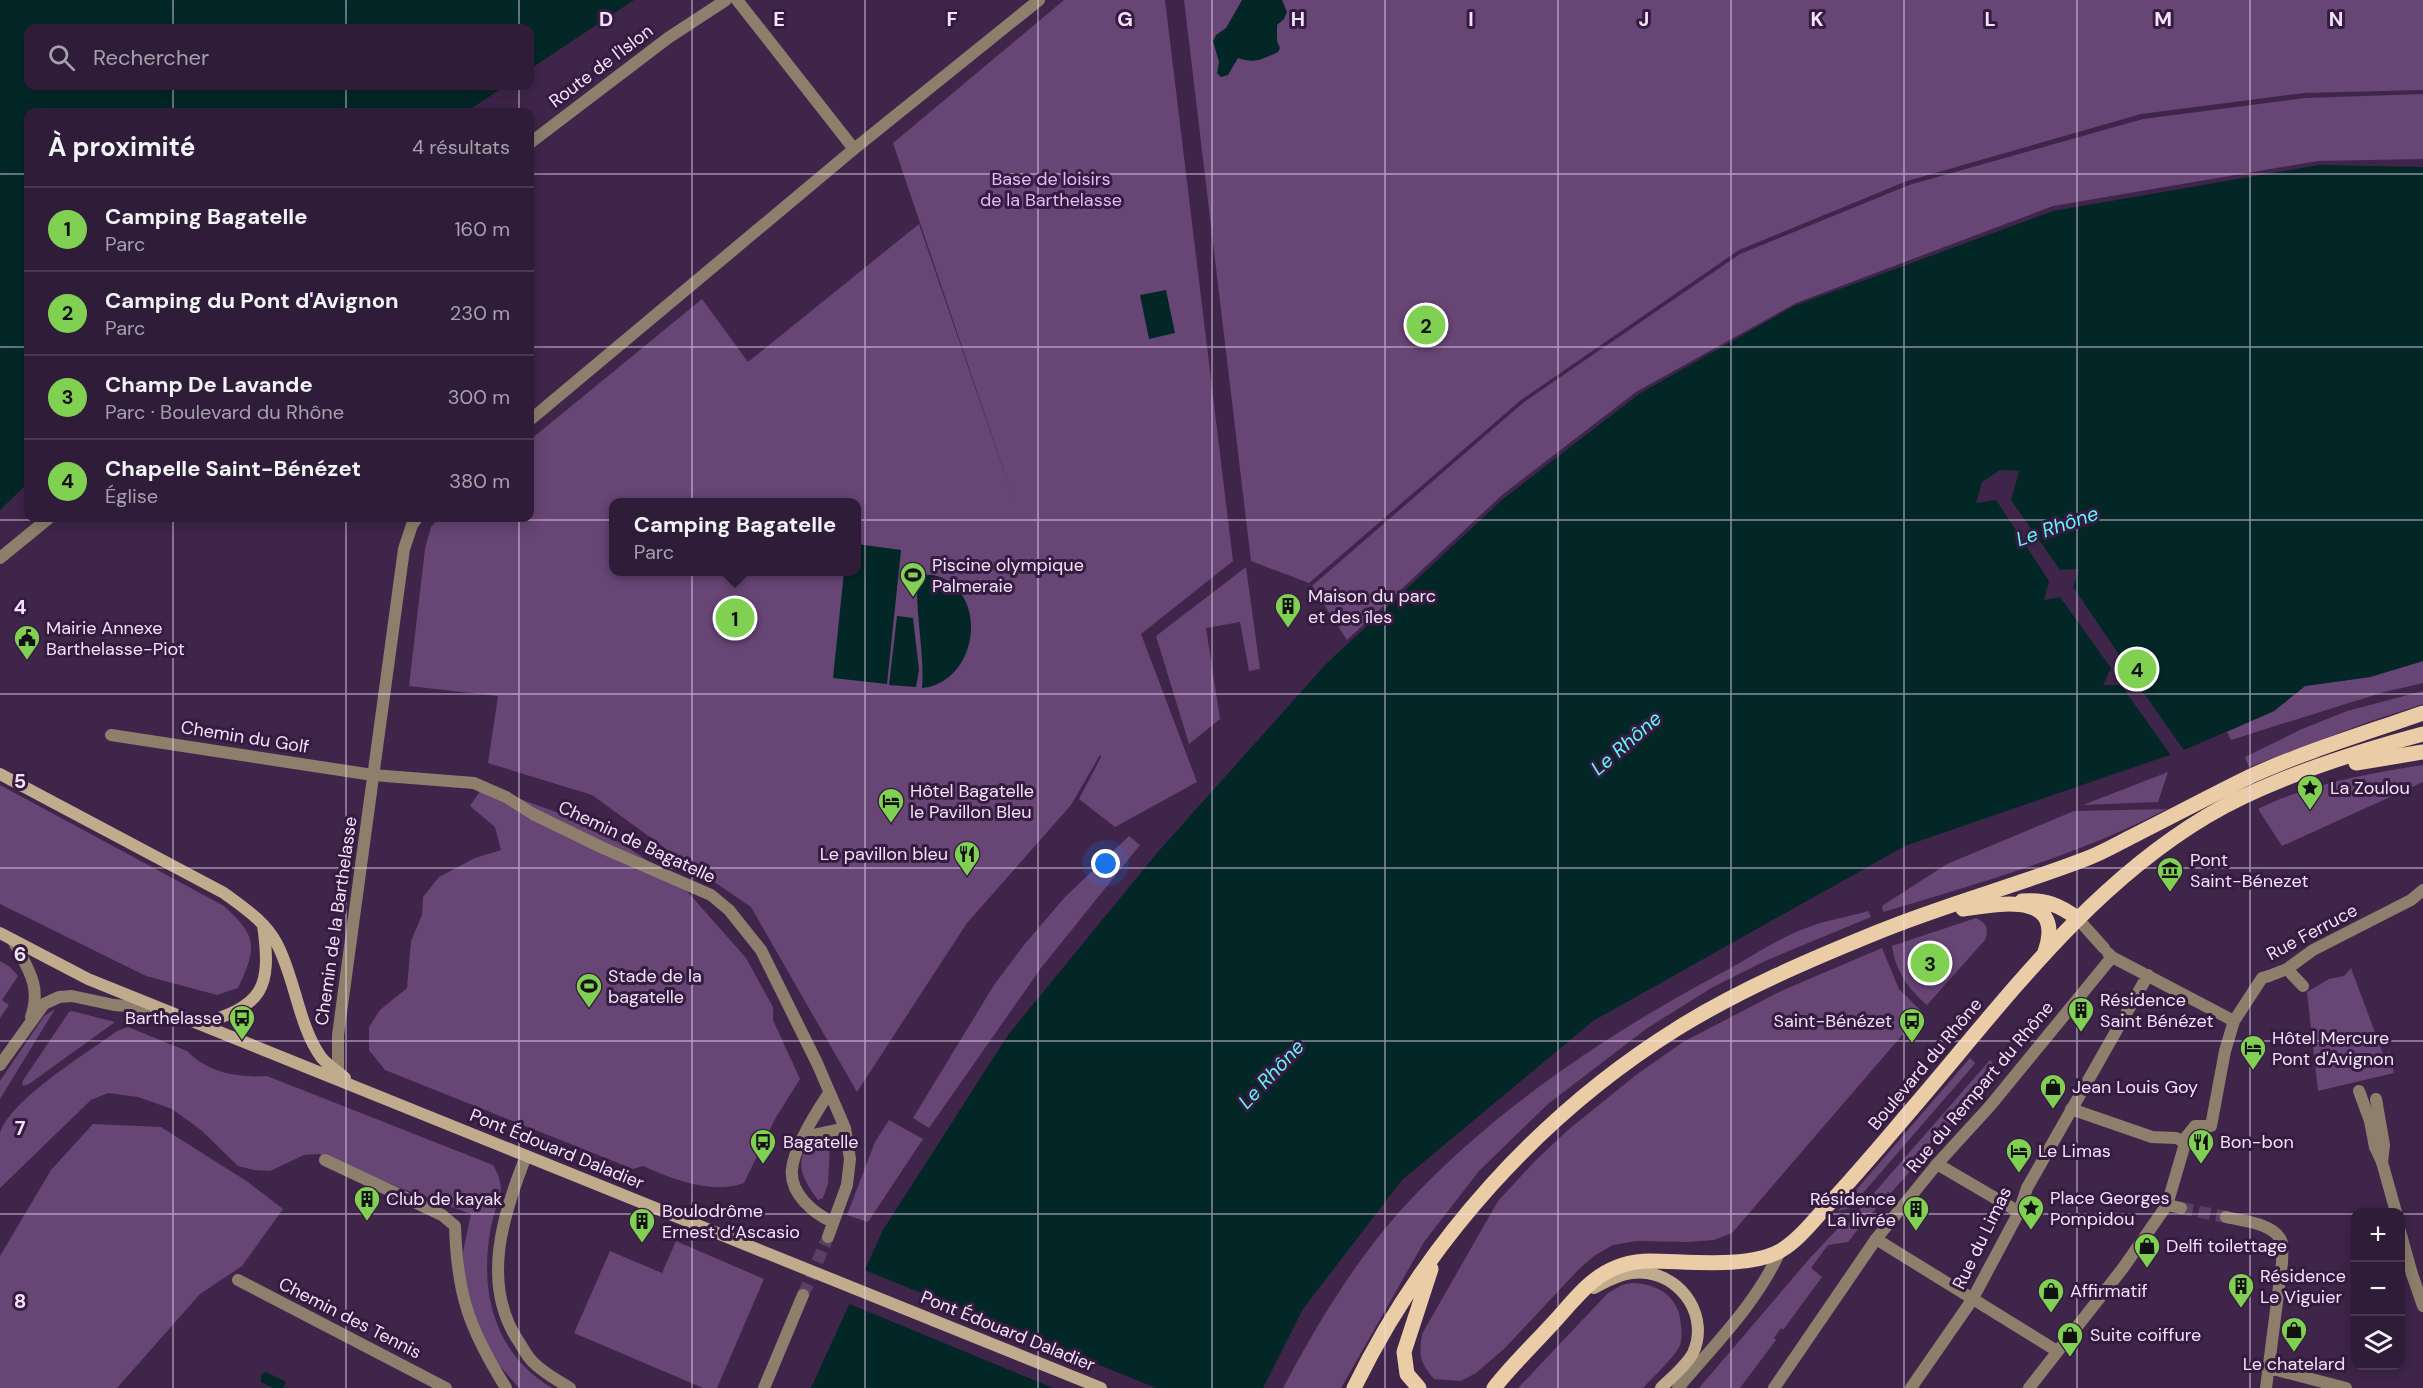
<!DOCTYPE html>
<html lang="fr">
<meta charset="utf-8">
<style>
body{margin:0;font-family:"DM Sans",sans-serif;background:#372540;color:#f1f3f6}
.controls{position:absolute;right:18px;bottom:18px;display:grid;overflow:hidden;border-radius:12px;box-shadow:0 3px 15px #0003}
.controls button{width:54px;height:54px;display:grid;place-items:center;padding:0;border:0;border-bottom:2px solid #4a3a53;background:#2f1c38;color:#f1f3f6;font:30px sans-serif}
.you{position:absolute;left:1106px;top:864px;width:21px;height:21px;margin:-15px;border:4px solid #fff;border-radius:50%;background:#1a73e8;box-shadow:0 0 0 9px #1a73e833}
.badge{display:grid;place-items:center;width:39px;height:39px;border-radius:50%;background:#80d051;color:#111;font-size:20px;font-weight:700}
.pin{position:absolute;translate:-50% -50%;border:3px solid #fff;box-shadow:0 2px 6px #0006}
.popup{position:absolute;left:609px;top:498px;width:252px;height:78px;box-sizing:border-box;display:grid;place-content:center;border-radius:12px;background:#2f1c38;filter:drop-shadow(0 2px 4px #0005);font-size:20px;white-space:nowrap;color:#a7a1ae}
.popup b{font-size:22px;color:#f1f3f6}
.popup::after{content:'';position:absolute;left:50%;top:100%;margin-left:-12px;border:12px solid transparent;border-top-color:#2f1c38}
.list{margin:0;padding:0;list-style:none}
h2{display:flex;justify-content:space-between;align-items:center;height:78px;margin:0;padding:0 24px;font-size:26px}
h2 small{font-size:20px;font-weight:400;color:#a7a1ae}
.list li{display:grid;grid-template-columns:39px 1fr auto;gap:18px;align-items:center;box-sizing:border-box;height:84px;padding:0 24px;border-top:2px solid #4a3a53}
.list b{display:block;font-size:22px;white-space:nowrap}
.list p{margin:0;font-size:20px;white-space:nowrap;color:#a7a1ae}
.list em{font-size:20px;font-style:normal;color:#a7a1ae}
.icon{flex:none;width:33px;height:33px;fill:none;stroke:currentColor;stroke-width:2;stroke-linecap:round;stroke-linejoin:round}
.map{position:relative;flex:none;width:2423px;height:1388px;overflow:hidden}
.search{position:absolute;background:#2f1c38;box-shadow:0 3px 15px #0003;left:24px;top:24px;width:510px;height:66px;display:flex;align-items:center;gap:15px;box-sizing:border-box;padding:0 21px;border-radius:12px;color:#a7a1ae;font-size:22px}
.panel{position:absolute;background:#2f1c38;box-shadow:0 3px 15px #0003;left:24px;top:108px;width:510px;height:414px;border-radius:12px}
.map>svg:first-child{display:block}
.green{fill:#674575;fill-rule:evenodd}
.water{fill:#032727}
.pier{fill:#3f254a}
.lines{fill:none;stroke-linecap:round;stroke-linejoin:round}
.pedestrian-tunnel{stroke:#5a4164;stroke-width:12;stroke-dasharray:12 6;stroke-linecap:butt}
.minor-tunnel{stroke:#5a4164;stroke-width:12;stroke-dasharray:12 6;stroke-linecap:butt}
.pedestrian{stroke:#8d7f6c;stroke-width:12}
.minor{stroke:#8d7f6c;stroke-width:12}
.tertiary{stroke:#8d7f6c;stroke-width:12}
.secondary{stroke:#c1ab8d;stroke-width:12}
.primary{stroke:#eacda6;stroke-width:15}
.grid{fill:none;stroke:#f2e2fa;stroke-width:1.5;stroke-opacity:0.55}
.labels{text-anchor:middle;stroke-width:6;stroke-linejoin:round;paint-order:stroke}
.street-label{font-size:18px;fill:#f2e2fa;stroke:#351b3f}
.park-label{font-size:18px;fill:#e7b9fb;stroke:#351b3f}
.poi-label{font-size:18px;fill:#f2e2fa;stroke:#351b3f;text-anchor:start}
.water-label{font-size:20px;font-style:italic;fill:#5ef8f9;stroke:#351b3f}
.grid-label{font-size:20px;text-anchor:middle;font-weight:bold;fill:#f2e2fa;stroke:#351b3f;stroke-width:6;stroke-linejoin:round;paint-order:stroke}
</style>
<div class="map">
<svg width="2423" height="1388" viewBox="0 0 2423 1388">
<rect width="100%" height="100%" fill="#3f254a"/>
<path class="green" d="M1064 0H1165L1233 561 1141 634 1197 782 1115 827 1079 799 1101 757 1100 755 1071 805 967 923 857 1092 751 907 676 856 592 795 488 763 498 696 409 686 425 549 431 527 439 518H530V440L702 299 748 362 919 224 1015 504 893 143ZM614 502H856V572H614Z
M1184 0H2423V90L2304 93 2141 114 1907 181 1739 250 1521 400 1309 583 1251 561Z
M2423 94V159L2318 161 2053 206 1796 303 1636 392 1502 495 1347 640 1312 586 1524 402 1740 254 1909 185 2143 119 2306 98Z
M1246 567 1260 669 1249 671 1240 622 1206 628 1220 719 1189 744 1156 636Z
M2423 661V683L2384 692 2231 740 2227 732 2274 711 2305 686 2370 677Z
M2423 691V704L2368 722 2249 767 2245 757 2302 729 2347 711Z
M2423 765V782L2282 846 2258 809C2305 785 2370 773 2423 765Z
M2168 772 2158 802 2083 805Z
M0 785 224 906C258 937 257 947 238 988L217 995 146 976 0 904Z
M481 790 504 793 564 815 624 845 678 881 746 958 773 1007V1020L800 1079 775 1119 744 1183C712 1195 672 1179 643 1166L633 1169 385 1070 369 1050V1027L380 1010 407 988 411 941 422 915 423 897 439 877 475 858 501 850 495 827 470 806Z
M2167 809C2076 856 1980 883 1883 912L1882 906 1947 864 2074 811Z
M1129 836 1140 845 1041 968 929 1128 913 1118 994 985 1024 945 1065 897Z
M1868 911 1871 917 1765 961 1713 987 1646 1029 1548 1104 1479 1171 1424 1242 1341 1388H1283C1316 1326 1353 1264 1400 1211 1491 1111 1608 1033 1727 970 1753 956 1779 938 1806 928 1826 920 1848 917 1868 911Z
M1976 918C1987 923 1989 929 1985 940L1927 1005C1909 990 1895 970 1892 946Z
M1882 948 1899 989 1922 1012 1732 1233 1714 1240 1688 1242 1637 1241 1613 1245 1594 1256 1579 1269 1505 1348 1476 1373 1461 1381 1434 1379C1419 1361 1419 1356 1422 1334L1498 1201 1535 1161 1568 1130 1636 1075 1683 1042 1781 991Z
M0 961 10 967 18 976 2 1000 9 1005 0 1018Z
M2351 968 2383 1054 2390 1052 2394 1073 2318 1091 2307 992 2329 979 2344 976Z
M55 1009 0 1099V1100V1081L44 1016Z
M72 1011 115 1022 29 1084 23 1086 22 1082 69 1012Z
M128 1027 187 1051C208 1073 239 1078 267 1076L493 1165C509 1192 496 1199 491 1227 479 1290 493 1353 552 1388H519L493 1358 480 1333 464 1290 463 1252 471 1214 400 1188 319 1154 304 1155 270 1171 254 1170 238 1166 201 1130 172 1109 138 1097 108 1093 91 1100 0 1188C0 1176 0 1144 0 1133 12 1098 86 1054 117 1031Z
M1970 1058 1975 1063 1973 1066 1850 1208 1838 1211Z
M1990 1060 1998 1069 1942 1136 1937 1135 1928 1146 1930 1148 1891 1193 1888 1192 1878 1202 1880 1204 1864 1222 1857 1214 1860 1209Z
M889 1120 923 1139 868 1222 847 1215 875 1142Z
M93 1124 161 1127 248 1182 283 1209 242 1266 200 1294 117 1388H0V1256L51 1170Z
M814 1139 830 1143 828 1184 823 1198 818 1200C803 1180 791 1160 814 1139Z
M1845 1221 1859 1228 1848 1242 1828 1245 1811 1268 1822 1277 1783 1330 1781 1328 1774 1338 1776 1340 1740 1388H1699L1810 1258Z
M676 1241 764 1279 717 1388H703L574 1333 610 1251 662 1273Z
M1631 1283C1658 1283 1680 1297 1681 1326 1682 1332 1682 1340 1680 1345 1675 1357 1652 1378 1643 1388H1518L1608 1293 1622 1285Z"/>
<path class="water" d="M0 0H634L530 69V28H28V86H505L466 112H28V483L0 510Z
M1242 0H1282L1287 12 1284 19 1277 25V41L1280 48 1278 52C1263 59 1255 64 1238 58L1228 75 1221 77 1217 73 1219 62 1213 41 1216 35 1226 28Z
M2319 165 2423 167V661L2370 677 2305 686 2274 711 2184 750 1905 846 1593 1021 1402 1180 1303 1309 1263 1388H811L883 1230 1008 1035 1157 853 1325 665 1503 499 1639 394 1794 306 2053 211Z
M1166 290 1175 333 1149 339 1140 295Z
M857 544 901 550 887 684 833 678 844 572H856Z
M918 574C924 575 931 574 937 576 991 594 977 683 922 688 925 650 914 612 918 574Z
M897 616 913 618 919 670 916 687 889 685Z
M266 1372 286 1382 283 1388H273L261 1382V1375Z"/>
<path class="pier" d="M2000 470 2019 471 2011 500 2060 570 2079 569 2073 587 2124 662 2137 655 2151 657 2148 672 2138 685 2186 753 2172 757 2121 685H2103L2111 668 2060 597 2044 600 2049 581 1996 500 1976 503 1982 482Z
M862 1269 1156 1388H1053L847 1303Z"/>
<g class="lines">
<path class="pedestrian-tunnel" d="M2181 1208 2226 1217"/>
<path class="minor-tunnel" d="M803 1295 828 1237"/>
<path class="pedestrian" d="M2108 953 2112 957 2234 1021
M2376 1099 2384 1145 2382 1162
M2071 1109 2152 1137 2176 1138 2183 1141
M2183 1141 2195 1126H2211L2225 1051 2234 1021 2262 978 2269 976
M1937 1164 1990 1106 2112 957
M2167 1205 2181 1208
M2019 1212 2027 1188 2148 975
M2226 1217C2242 1221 2276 1223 2282 1243 2283 1248 2282 1256 2282 1263L2266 1388
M1876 1239 2057 1351
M2412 1274 2423 1306
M2269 1368 2346 1388
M2029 1388 2123 1268 2167 1205 2184 1147 2183 1141"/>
<path class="minor" d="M737 0 854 149
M530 420 854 149 1039 0
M111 735 373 775 474 783 506 797 533 814 603 848 711 895 729 910 761 950 817 1063 845 1128 850 1159 847 1185 828 1237
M2077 918 2104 948
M2287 969 2303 986
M2269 976 2287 969 2313 950 2411 900 2423 890
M338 1072V1035L404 549 412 525 417 518
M2359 1091 2370 1121 2375 1147 2382 1162 2396 1212
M829 1093C817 1111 794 1148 792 1169 789 1193 814 1214 833 1222
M802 1143 813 1135 845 1128
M526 1156C503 1215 480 1284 519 1342 523 1348 527 1356 532 1361 542 1372 557 1380 570 1388
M325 1160 442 1215 455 1226C457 1296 470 1330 506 1388
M2400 1231 2412 1274
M238 1280 446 1388
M764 1388 803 1295
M1774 1388 1876 1239 1937 1164 2019 1212 1972 1300 1911 1388"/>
<path class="tertiary" d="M530 143 668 38 726 0
M0 558 49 518
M13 940C27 968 42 985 31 1017
M0 1065 44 1004 59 997 72 996 114 1005 156 1008
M1678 1388C1714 1345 1757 1303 1780 1251"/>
<path class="secondary" d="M0 774 224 893C244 908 265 921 277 944 295 978 299 1027 321 1057 327 1065 338 1071 345 1078
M0 933 88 979 1101 1388
M200 1024C263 1006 272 989 263 925
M1594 1288C1610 1279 1628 1270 1647 1273 1684 1278 1709 1318 1693 1353 1686 1366 1671 1378 1661 1388"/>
<path class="primary" d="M2356 763 2423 752
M2022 901C2045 899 2059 905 2077 918
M1963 909C1998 904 2066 890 2045 952
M1354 1388C1425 1242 1540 1114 1678 1028 1741 989 1809 960 1878 932 1946 904 2019 885 2088 858 2104 852 2119 843 2135 835 2173 816 2212 795 2251 776 2306 751 2366 733 2423 713
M1419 1388 1407 1374 1404 1352 1431 1269
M1494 1388C1512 1365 1534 1344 1554 1322 1568 1307 1582 1288 1600 1276 1615 1266 1632 1261 1650 1261 1686 1261 1747 1269 1780 1251 1798 1241 1813 1221 1827 1206 1858 1173 1887 1138 1917 1103 2005 1000 2088 887 2207 816 2269 779 2352 753 2423 734"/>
</g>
<path class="grid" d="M173 0V28M346 0V28M519 0V28M692 0V1388M865 0V1388M1038 0V1388M1212 0V1388M1385 0V1388M1558 0V1388M1731 0V1388M1904 0V1388M2077 0V1388M2250 0V1388M173 86V112M346 86V112M519 86V112M0 174H28M530 174H2423M0 347H28M530 347H2423M173 518V1388M346 518V1388M519 518V1388M0 520H2423M0 694H2423M0 868H2423M0 1041H2423M0 1214H2356M2400 1214H2423"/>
<defs>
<g id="stadium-pin" transform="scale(1.35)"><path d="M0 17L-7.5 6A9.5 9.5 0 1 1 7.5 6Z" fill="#80d051" stroke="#351b3f"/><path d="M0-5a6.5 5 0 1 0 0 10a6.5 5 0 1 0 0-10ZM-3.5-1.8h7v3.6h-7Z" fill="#111"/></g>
<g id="building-pin" transform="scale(1.35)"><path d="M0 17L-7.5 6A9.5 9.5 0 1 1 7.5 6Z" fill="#80d051" stroke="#351b3f"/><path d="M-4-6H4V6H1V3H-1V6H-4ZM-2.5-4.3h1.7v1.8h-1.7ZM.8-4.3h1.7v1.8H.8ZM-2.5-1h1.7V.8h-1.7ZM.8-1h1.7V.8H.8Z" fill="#111"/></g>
<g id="civic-pin" transform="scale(1.35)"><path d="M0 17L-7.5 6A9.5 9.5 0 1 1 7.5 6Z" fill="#80d051" stroke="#351b3f"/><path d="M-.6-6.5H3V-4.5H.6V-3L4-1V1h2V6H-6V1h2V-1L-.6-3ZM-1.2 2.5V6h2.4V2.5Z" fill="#111"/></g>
<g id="sight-pin" transform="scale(1.35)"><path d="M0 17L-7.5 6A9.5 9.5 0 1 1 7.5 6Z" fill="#80d051" stroke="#351b3f"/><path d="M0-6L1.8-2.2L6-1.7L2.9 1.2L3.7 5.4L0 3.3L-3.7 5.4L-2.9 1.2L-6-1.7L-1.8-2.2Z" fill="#111"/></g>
<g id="hotel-pin" transform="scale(1.35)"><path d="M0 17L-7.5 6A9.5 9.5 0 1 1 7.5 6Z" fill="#80d051" stroke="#351b3f"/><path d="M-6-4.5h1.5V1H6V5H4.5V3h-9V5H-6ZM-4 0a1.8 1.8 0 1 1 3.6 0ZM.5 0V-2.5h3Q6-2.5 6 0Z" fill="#111"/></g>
<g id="restaurant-pin" transform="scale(1.35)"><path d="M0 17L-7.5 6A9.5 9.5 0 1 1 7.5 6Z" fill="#80d051" stroke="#351b3f"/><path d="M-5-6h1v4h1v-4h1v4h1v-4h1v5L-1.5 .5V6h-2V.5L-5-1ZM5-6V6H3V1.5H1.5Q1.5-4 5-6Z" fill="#111"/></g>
<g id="museum-pin" transform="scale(1.35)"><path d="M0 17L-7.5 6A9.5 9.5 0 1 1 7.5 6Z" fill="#80d051" stroke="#351b3f"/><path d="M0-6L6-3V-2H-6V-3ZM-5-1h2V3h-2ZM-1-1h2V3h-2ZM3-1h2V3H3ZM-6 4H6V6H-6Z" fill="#111"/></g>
<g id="bus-pin" transform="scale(1.35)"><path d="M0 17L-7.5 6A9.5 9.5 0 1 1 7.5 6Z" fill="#80d051" stroke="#351b3f"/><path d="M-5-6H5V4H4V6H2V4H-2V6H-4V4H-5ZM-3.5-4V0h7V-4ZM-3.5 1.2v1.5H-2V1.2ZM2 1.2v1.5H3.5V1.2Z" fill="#111"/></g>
<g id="shop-pin" transform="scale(1.35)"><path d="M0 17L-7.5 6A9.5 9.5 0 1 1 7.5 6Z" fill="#80d051" stroke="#351b3f"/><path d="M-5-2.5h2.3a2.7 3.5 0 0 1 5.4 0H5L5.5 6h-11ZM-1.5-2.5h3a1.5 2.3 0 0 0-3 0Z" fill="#111"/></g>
</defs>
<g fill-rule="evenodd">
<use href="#stadium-pin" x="913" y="575"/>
<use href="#building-pin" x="1288" y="606"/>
<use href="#civic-pin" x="27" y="638"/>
<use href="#sight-pin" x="2310" y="788"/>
<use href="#hotel-pin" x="891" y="801"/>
<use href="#restaurant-pin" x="967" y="854"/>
<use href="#museum-pin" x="2170" y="870"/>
<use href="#stadium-pin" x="589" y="986"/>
<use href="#building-pin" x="2081" y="1010"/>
<use href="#bus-pin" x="242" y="1018"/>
<use href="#bus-pin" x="1912" y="1021"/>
<use href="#hotel-pin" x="2253" y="1048"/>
<use href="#shop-pin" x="2053" y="1087"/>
<use href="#bus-pin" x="763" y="1142"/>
<use href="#restaurant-pin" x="2201" y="1142"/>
<use href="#hotel-pin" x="2019" y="1151"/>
<use href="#building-pin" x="367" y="1199"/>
<use href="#sight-pin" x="2031" y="1208"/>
<use href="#building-pin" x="1916" y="1209"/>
<use href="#building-pin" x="642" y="1221"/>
<use href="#shop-pin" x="2147" y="1246"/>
<use href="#building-pin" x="2241" y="1286"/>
<use href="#shop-pin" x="2051" y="1291"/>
<use href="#shop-pin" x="2294" y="1330"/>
<use href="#shop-pin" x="2070" y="1335"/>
</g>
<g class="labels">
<g class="street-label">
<text transform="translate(601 66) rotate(-37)" y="6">Route de l'Islon</text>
<text transform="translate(245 737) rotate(9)" y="6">Chemin du Golf</text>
<text transform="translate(637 842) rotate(25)" y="6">Chemin de Bagatelle</text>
<text transform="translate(336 921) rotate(-82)" y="6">Chemin de la Barthelasse</text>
<text transform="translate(2312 932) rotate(-28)" y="6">Rue Ferruce</text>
<text transform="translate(1925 1064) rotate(-50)" y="6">Boulevard du Rhône</text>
<text transform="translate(1980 1087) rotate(-50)" y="6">Rue du Rempart du Rhône</text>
<text transform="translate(557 1149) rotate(22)" y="6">Pont Édouard Daladier</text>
<text transform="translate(1982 1238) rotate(-64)" y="6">Rue du Limas</text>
<text transform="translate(350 1318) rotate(27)" y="6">Chemin des Tennis</text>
<text transform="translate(1008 1331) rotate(22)" y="6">Pont Édouard Daladier</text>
</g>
<g class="park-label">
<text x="1051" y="185">Base de loisirs<tspan x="1051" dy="21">de la Barthelasse</tspan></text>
</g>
<g class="poi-label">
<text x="932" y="571">Piscine olympique<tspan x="932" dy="21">Palmeraie</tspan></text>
<text x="1308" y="602">Maison du parc<tspan x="1308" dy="21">et des îles</tspan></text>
<text x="46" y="634">Mairie Annexe<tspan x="46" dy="21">Barthelasse-Piot</tspan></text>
<text x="2330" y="794">La Zoulou</text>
<text x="910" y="797">Hôtel Bagatelle<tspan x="910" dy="21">le Pavillon Bleu</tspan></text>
<text x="948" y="860" text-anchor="end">Le pavillon bleu</text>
<text x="2190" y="866">Pont<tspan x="2190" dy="21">Saint-Bénezet</tspan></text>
<text x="608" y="982">Stade de la<tspan x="608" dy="21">bagatelle</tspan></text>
<text x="2100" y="1006">Résidence<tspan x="2100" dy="21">Saint Bénézet</tspan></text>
<text x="222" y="1024" text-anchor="end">Barthelasse</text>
<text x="1892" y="1027" text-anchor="end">Saint-Bénézet</text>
<text x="2272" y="1044">Hôtel Mercure<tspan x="2272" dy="21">Pont d'Avignon</tspan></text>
<text x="2072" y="1093">Jean Louis Goy</text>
<text x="783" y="1148">Bagatelle</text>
<text x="2220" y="1148">Bon-bon</text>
<text x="2038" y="1157">Le Limas</text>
<text x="2050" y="1204">Place Georges<tspan x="2050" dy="21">Pompidou</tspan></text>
<text x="386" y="1205">Club de kayak</text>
<text x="1896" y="1205" text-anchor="end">Résidence<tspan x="1896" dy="21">La livrée</tspan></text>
<text x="662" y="1217">Boulodrôme<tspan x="662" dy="21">Ernest d’Ascasio</tspan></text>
<text x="2166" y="1252">Delfi toilettage</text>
<text x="2260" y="1282">Résidence<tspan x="2260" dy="21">Le Viguier</tspan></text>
<text x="2070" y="1297">Affirmatif</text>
<text x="2090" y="1341">Suite coiffure</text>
<text x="2294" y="1370" text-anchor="middle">Le chatelard</text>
</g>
<g class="water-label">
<text transform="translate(2057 526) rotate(-19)" y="7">Le Rhône</text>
<text transform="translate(1626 743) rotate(-41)" y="7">Le Rhône</text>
<text transform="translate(1271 1074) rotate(-47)" y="7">Le Rhône</text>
</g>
</g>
<g class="grid-label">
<text x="606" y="26">D</text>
<text x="779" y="26">E</text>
<text x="952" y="26">F</text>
<text x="1125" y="26">G</text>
<text x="1298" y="26">H</text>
<text x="1471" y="26">I</text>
<text x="1644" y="26">J</text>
<text x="1817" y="26">K</text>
<text x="1990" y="26">L</text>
<text x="2163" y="26">M</text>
<text x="2336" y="26">N</text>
<text x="20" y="614">4</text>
<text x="20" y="788">5</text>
<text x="20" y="961">6</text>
<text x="20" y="1135">7</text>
<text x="20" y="1308">8</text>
</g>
</svg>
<div class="controls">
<button>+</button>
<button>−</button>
<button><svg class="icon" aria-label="layers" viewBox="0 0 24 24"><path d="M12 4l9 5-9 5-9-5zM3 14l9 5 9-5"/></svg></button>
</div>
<div class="you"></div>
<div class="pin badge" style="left:735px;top:618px">1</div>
<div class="popup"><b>Camping Bagatelle</b>Parc</div>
<div class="pin badge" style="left:1426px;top:325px">2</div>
<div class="pin badge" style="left:1930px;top:963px">3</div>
<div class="pin badge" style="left:2137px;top:669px">4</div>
<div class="search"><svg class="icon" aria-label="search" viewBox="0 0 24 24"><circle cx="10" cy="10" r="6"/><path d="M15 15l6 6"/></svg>Rechercher</div>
<section class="panel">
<h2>À proximité<small>4 résultats</small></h2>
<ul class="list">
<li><span class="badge">1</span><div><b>Camping Bagatelle</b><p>Parc</p></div><em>160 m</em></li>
<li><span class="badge">2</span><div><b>Camping du Pont d'Avignon</b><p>Parc</p></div><em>230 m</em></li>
<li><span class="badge">3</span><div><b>Champ De Lavande</b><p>Parc · Boulevard du Rhône</p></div><em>300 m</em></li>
<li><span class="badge">4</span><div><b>Chapelle Saint-Bénézet</b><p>Église</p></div><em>380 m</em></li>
</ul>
</section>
</div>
